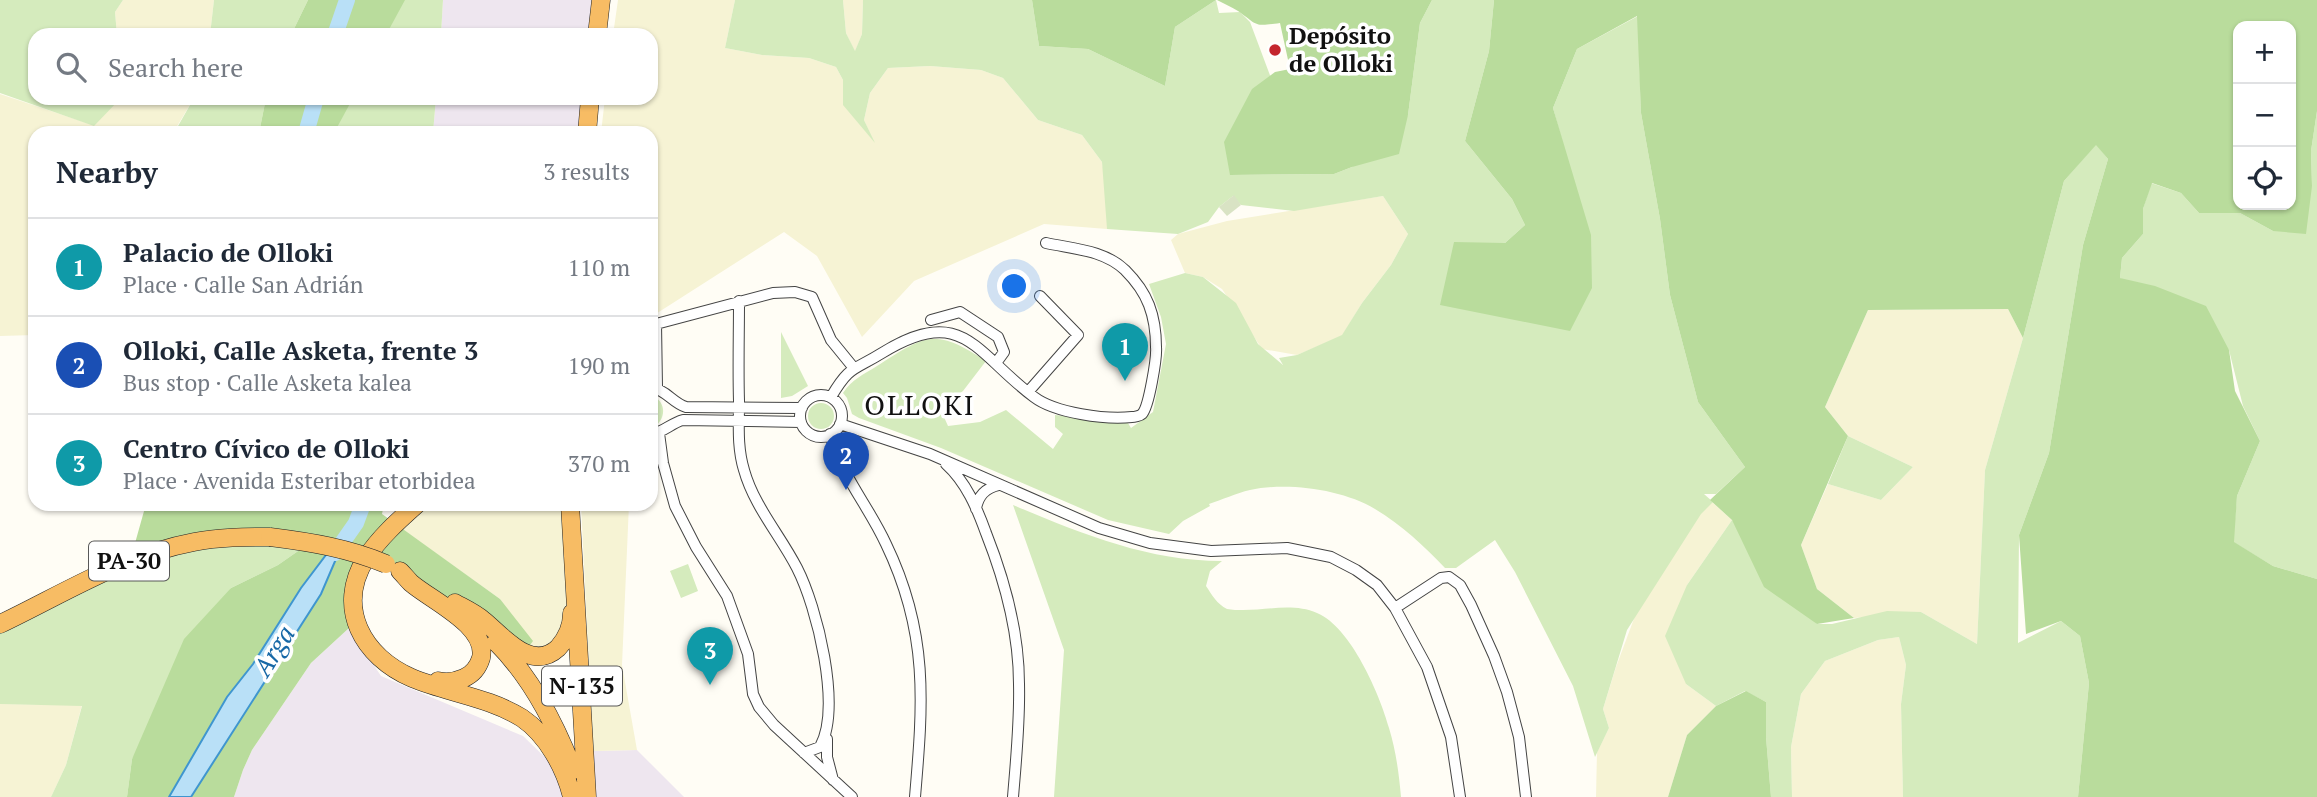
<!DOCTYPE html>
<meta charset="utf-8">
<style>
body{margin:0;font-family:"PT Serif",serif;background:#f2f2f3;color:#1f2937}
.controls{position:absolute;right:21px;top:21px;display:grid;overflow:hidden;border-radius:14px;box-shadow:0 2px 5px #0004}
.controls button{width:63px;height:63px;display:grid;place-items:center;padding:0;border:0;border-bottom:2px solid #e0e1e3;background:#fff;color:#1f2937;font:35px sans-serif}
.you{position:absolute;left:1015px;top:287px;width:24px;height:24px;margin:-18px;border:5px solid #fff;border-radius:50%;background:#1a73e8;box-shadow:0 0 0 10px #1a73e833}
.badge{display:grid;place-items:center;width:46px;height:46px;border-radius:50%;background:#2563eb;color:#fff;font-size:23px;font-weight:700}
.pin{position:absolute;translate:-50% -58px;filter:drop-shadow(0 2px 4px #0008)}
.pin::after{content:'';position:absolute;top:37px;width:24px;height:21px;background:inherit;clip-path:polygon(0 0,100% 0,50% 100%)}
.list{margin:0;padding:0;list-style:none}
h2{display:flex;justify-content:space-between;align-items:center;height:91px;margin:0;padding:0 28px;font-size:30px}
h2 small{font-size:23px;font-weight:400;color:#747a83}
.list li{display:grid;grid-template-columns:46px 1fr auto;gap:21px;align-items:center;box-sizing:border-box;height:98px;padding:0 28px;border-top:2px solid #e0e1e3}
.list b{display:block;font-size:26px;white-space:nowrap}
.list p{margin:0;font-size:23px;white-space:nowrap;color:#747a83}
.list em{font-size:23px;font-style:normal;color:#747a83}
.icon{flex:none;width:38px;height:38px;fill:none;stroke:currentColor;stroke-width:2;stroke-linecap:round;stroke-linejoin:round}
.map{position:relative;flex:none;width:2317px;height:797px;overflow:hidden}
.search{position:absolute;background:#fff;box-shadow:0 2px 5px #0004;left:28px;top:28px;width:630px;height:77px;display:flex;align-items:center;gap:18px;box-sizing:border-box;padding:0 24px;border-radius:21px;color:#747a83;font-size:26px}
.panel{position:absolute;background:#fff;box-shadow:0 2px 5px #0004;left:28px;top:126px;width:630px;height:385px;border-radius:21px}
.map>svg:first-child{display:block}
.industrial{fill:#eee6ef}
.farmland{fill:#f6f3d4}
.green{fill:#d5ebbd}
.forest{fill:#b9dc9c;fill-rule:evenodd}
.cemetery{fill:#d9e3c4}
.water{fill:#b9e0f7;stroke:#3f96cf;stroke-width:2}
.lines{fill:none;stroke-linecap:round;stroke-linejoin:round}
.river{stroke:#b9e0f7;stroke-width:16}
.minor-casing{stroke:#444;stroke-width:12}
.trunk-casing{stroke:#222;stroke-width:19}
.minor{stroke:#fff;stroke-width:10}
.trunk{stroke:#f7bc64;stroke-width:18}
.trunk-bridge-casing{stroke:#222;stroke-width:19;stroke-linecap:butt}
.trunk-bridge{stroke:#f7bc64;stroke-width:18}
.poi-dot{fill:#c4262e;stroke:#fff;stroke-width:2.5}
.labels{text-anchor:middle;stroke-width:7;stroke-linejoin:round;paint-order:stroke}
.shield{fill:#fff;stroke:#585858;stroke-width:2}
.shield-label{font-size:23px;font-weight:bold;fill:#111}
.poi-label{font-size:24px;font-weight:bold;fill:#111;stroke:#fff;text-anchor:start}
.water-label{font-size:26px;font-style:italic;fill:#1768a6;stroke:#fff}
.quarter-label{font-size:28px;letter-spacing:2px;fill:#111;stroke:#fff}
</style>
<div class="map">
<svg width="2317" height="797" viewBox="0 0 2317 797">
<rect width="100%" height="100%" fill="#fffdf5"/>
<path class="industrial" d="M443 0H592L588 35H441Z
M436 98H582L578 133H433Z
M349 628 381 676 523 736 578 789 593 751 637 750 684 797H234L243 770 252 750 311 663Z"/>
<path class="farmland" d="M123 0H214L210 35H117L115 12Z
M618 0H735L725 48 762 55 809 58 836 67 843 80 844 105 873 140 864 120 870 93 888 68 930 66 981 70 1003 78 1038 120 1082 135 1102 162 1110 209 1107 229 1044 224 914 281 862 337 817 256 784 232 651 317V133H601L605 98H651V35H613Z
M843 0H863L862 34 855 52 846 33Z
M0 94 93 125 121 98H194L173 133H35V335L0 336Z
M1383 196 1408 234 1391 265 1362 303 1342 336 1297 355 1262 349 1222 289 1203 277 1185 273 1171 240 1178 234 1227 221Z
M2008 309 2023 338 1985 470 1977 644 1921 612 1854 618 1817 589 1801 545 1828 484 1881 500 1913 467 1848 436 1825 407 1868 310Z
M1703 494 1732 520 1687 585 1686 684 1716 706 1687 735 1668 797H1596L1597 752 1609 728 1603 709 1616 667 1635 616 1700 514Z
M428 504H562L574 575 565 640 532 655 500 599 399 527Z
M581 504H629L622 665 637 750 593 751Z
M1899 637 1906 665 1901 704 1903 797H1792L1791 747 1801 694 1825 661 1878 640Z
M0 704 82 705 66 765 51 797H0Z"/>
<path class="green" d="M0 0H123L115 12 117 35H35V98H121L94 126 0 93Z
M214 0H308L291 35H210Z
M392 0H443L441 35H375Z
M735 0H843L846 33 855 51 862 34 863 0H1032L1039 46 1088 49 1165 86 1175 27 1216 0 1219 13 1240 12 1250 22 1271 78 1230 175 1334 174 1352 167 1408 115 1420 23 1432 0H1494L1489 51 1465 141 1512 199 1525 225 1505 243 1570 331 1563 144 1553 108 1577 49 1638 16 1641 113 1660 219 1670 295 1698 402 1745 467 1716 494H1704L1713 502 1701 514 1627 630 1603 709 1609 728 1595 757 1573 686 1515 572 1495 540 1456 568H1445C1424 546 1402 525 1375 509 1342 489 1287 482 1250 490 1236 493 1222 500 1209 504L1210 506 1183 521 1169 534 1108 520 941 448 859 418 852 414 847 398 843 393C852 379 863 375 877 366 925 335 935 327 986 361L963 391 940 408 948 426 980 422 1006 410 1053 449 1063 434 1055 427V415L1128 423 1131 428 1153 412 1166 344 1161 317 1149 284 1185 273 1203 277 1236 303 1258 344 1283 365 1279 358 1297 355 1342 335 1362 303 1391 265 1408 234 1383 196 1294 211 1241 205 1233 196 1219 207 1208 222 1178 234 1107 229 1102 162 1082 135 1038 120 1003 78 981 70 930 66 888 68 870 93 864 120 875 143 843 105V80L836 67 809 58 762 55 725 48Z
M194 98H266L259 133H174Z
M345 98H436L433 133H331Z
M2317 111V579L2273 566 2233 542 2237 496 2260 441 2243 406 2229 350 2120 278 2122 258 2143 234V209L2151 183 2181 193 2199 213H2240L2273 231 2312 186 2311 151Z
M2096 144 2108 159 2083 245 2049 453 2019 535 2018 643 2061 621 2080 636 2089 683 2078 797H1903L1901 704 1906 665 1899 637 1878 640 1825 661 1801 694 1791 747 1792 797H1771L1766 737V702L1745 691 1716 706 1686 684 1665 636 1687 585 1732 520 1817 624H1832L1887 611 1921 612 1977 644 1985 470 2023 338 2064 181Z
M781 332 808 386 792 396 781 398Z
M651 395C668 402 666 420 652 429Z
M808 416a13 13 0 1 1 26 0a13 13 0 1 1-26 0Z
M1848 436 1913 467 1881 500 1828 484Z
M1013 505C1080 533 1147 561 1222 561L1210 571 1206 586C1212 595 1217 604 1227 609 1232 610 1238 610 1243 610 1268 610 1294 603 1317 613 1351 627 1380 695 1389 728 1396 751 1399 774 1401 797H1054L1064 650Z
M195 541 311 542 278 565 231 588 132 759 127 797H51L66 765 82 706 0 704V624Z
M688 564 698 591 681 598 670 571Z"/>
<path class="forest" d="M308 0H405L386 35H291Z
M1032 0H1216L1175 27 1165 86 1088 49 1039 46Z
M1217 0H1432L1420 23 1408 115 1399 154 1352 167 1334 174 1230 175 1224 142 1252 89 1275 72 1290 69 1280 23C1253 27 1258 25 1238 11 1232 7 1224 4 1217 0Z
M1494 0H2317V111L2311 151 2312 186 2306 234 2273 231 2240 213H2199L2181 193 2152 183 2143 209V234L2122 258 2120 278 2155 286 2206 306 2229 350 2235 391 2260 441 2237 496 2234 542 2273 566 2317 579V797H2078L2089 683 2080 636 2061 621 2026 634 2019 535 2049 453 2083 245 2108 159 2096 145 2064 181 2023 338 2008 309 1868 310 1825 407 1848 436 1801 545 1817 589 1854 618 1817 624 1764 587 1732 520 1710 500 1745 467 1698 402 1670 295 1660 219 1641 113 1637 16 1577 49 1553 108 1591 235 1592 288 1570 331 1440 305 1454 242 1505 243 1525 225 1512 199 1465 141 1489 51ZM2238 26H2291V205H2238Z
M266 98H353L334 133H259Z
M146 504H384L382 514 500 599 533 641 524 653 441 594 400 571 357 552 346 599 349 628 311 663 252 750 243 770 234 797H191L321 594 341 549 332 547 301 588 253 664 227 697 169 797H127L132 759 184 639 231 588 278 565 311 542 270 537 130 561Z
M1746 691 1766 702V737L1771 797H1668L1687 735 1716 706Z"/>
<path class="cemetery" d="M1234 195 1241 205 1227 216 1219 207Z"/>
<path class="water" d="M345 538 321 594 191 797H169L227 697 253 664 301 588 332 547Z"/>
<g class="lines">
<path class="river" d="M335 35 347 0
M306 133 316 98
M335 553 356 523 363 504"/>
<g class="minor-casing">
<path id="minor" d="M739 301C739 334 738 368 739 401 739 425 737 447 744 470 754 506 780 535 797 568 817 607 842 707 820 747L804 753
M931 320 960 312 998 337 1004 352 996 363
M653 388C666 390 673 403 686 407L802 408
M657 388 656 324 773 293 795 292 812 297 831 340 853 367
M1028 392 1078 335 1040 296
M800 416a21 21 0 1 1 42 0a21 21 0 1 1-42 0Z
M831 397C850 365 853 371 882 353 963 303 975 353 1034 397 1055 413 1106 420 1132 417 1134 417 1140 416 1142 414 1149 407 1157 357 1156 347 1156 334 1154 318 1149 305 1144 292 1135 280 1125 270 1104 250 1074 249 1046 243
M840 424 930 454 1099 528 1150 543 1211 551 1287 548 1331 557 1356 570 1377 585 1395 608 1427 667 1451 737 1460 797
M659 433 663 463 675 506 696 547 727 596 748 654 753 694 759 707 774 725 852 797
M651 434C663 433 671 423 683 420L801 422
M830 434C842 477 868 505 886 544 929 633 923 703 915 797
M946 464C966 482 977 508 986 533 1005 581 1019 633 1019 684 1020 722 1016 760 1013 797
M976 509C978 495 986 488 999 485
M1395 608 1441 578 1449 577 1460 585 1471 605 1494 656 1507 692 1519 737 1526 797
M827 739V757L833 780"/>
</g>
<g class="trunk-casing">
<path id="trunk" d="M597 35 601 0
M587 133 590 98
M417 504C398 521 380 537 366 558 335 608 363 657 412 678 448 693 488 697 522 718 547 735 565 768 572 797
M570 504 587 797
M400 571C404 575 407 579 411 583 432 601 488 626 481 658 478 668 473 674 464 678 455 682 447 683 438 681
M455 603C464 608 475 613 483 620 502 635 531 673 558 648 567 638 572 626 572 613
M0 624C63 594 124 555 194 542 219 537 245 537 270 537
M496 642C532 678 555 723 573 770"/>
</g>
<use href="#minor" class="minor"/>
<use href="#trunk" class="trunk"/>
<g class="trunk-bridge-casing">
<path id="trunk-bridge" d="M270 537C310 542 348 548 386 564"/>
</g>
<use href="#trunk-bridge" class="trunk-bridge"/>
</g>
<circle class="poi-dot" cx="1275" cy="50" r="7"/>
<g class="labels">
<g class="shield">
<rect x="89" y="541.5" width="80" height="39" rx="5"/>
<rect x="542" y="666.5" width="80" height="39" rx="5"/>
</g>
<g class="shield-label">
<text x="129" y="569">PA-30</text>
<text x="582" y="694">N-135</text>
</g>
<g class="poi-label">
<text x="1289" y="44">Depósito<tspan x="1289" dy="28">de Olloki</tspan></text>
</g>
<g class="water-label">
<text transform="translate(274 651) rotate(-58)" y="9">Arga</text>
</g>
<g class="quarter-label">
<text x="920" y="415">OLLOKI</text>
</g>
</g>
</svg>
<div class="controls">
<button>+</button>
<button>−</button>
<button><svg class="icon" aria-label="locate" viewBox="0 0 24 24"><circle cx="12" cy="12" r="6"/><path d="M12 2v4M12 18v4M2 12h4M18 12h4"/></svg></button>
</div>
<div class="you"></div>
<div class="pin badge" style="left:1125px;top:381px;background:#0f9aa8">1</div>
<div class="pin badge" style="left:846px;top:490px;background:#1a4fb4">2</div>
<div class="pin badge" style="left:710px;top:685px;background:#0f9aa8">3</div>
<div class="search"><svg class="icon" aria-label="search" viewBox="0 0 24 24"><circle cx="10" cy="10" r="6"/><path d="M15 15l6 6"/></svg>Search here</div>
<section class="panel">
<h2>Nearby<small>3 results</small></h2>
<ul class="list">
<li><span class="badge" style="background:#0f9aa8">1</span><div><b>Palacio de Olloki</b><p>Place · Calle San Adrián</p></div><em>110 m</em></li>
<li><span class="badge" style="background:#1a4fb4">2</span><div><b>Olloki, Calle Asketa, frente 3</b><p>Bus stop · Calle Asketa kalea</p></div><em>190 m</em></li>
<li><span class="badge" style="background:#0f9aa8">3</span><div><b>Centro Cívico de Olloki</b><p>Place · Avenida Esteribar etorbidea</p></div><em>370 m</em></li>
</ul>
</section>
</div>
